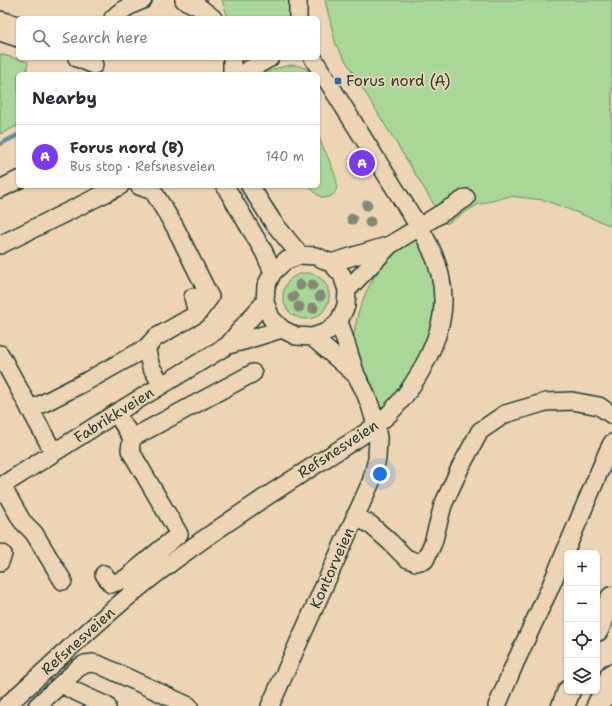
<!DOCTYPE html>
<meta charset="utf-8">
<style>
body{margin:0;font-family:"Shantell Sans",sans-serif;background:#f7f7f7;color:#2b2b33}
.controls{position:absolute;right:12px;bottom:12px;display:grid;overflow:hidden;border-radius:6px;box-shadow:0 1px 3px #0004}
.controls button{width:36px;height:36px;display:grid;place-items:center;padding:0;border:0;border-bottom:1px solid #e1e1e2;background:#fff;color:#2b2b33;font:20px sans-serif}
.you{position:absolute;left:380px;top:474px;width:14px;height:14px;margin:-10px;border:3px solid #fff;border-radius:50%;background:#1a73e8;box-shadow:0 0 0 6px #1a73e833}
.badge{display:grid;place-items:center;width:26px;height:26px;border-radius:50%;background:#7c3aed;color:#fff;font-size:13px;font-weight:700}
.pin{position:absolute;translate:-50% -50%;border:2px solid #fff;box-shadow:0 1px 4px #0006}
.list{margin:0;padding:0;list-style:none}
h2{display:flex;justify-content:space-between;align-items:center;height:52px;margin:0;padding:0 16px;font-size:17px}
h2 small{font-size:13px;font-weight:400;color:#7c7c81}
.list li{display:grid;grid-template-columns:26px 1fr auto;gap:12px;align-items:center;box-sizing:border-box;height:64px;padding:0 16px;border-top:1px solid #e1e1e2}
.list b{display:block;font-size:15px;white-space:nowrap}
.list p{margin:0;font-size:13px;white-space:nowrap;color:#7c7c81}
.list em{font-size:13px;font-style:normal;color:#7c7c81}
.icon{flex:none;width:22px;height:22px;fill:none;stroke:currentColor;stroke-width:2;stroke-linecap:round;stroke-linejoin:round}
.map{position:relative;flex:none;width:612px;height:706px;overflow:hidden}
.search{position:absolute;background:#fff;box-shadow:0 1px 3px #0004;left:16px;top:16px;width:304px;height:44px;display:flex;align-items:center;gap:10px;box-sizing:border-box;padding:0 14px;border-radius:6px;color:#7c7c81;font-size:15px}
.panel{position:absolute;background:#fff;box-shadow:0 1px 3px #0004;left:16px;top:72px;width:304px;height:116px;border-radius:6px}
.map>svg:first-child{display:block}
.green{fill:#a8d797;stroke:#648a66}
.lines{fill:none;stroke-linecap:round;stroke-linejoin:round}
.stream{stroke:#648da3;stroke-width:4.5}
.minor-casing{stroke:#1f3d34;stroke-width:20}
.highway-casing{stroke:#1f3d34;stroke-width:25}
.minor{stroke:#edd4b5;stroke-width:17}
.highway{stroke:#edd4b5;stroke-width:22}
.tree{fill:#838974}
.poi-dot{fill:#1f6fb2;stroke:#edd4b5;stroke-width:1.5}
.labels{text-anchor:middle;stroke-width:3.5;stroke-linejoin:round;paint-order:stroke}
.poi-label{font-size:15px;fill:#1f3d34;stroke:#edd4b5;text-anchor:start}
.street-label{font-size:15px;fill:#1f3d34;stroke:#edd4b5}
</style>
<div class="map">
<svg width="612" height="706" viewBox="0 0 612 706">
<rect width="100%" height="100%" fill="#edd4b5"/>
<filter id="ink" filterUnits="userSpaceOnUse"><feTurbulence type="fractalNoise" baseFrequency=".025" numOctaves="2"/><feDisplacementMap in="SourceGraphic" scale="8" xChannelSelector="R" yChannelSelector="G"/><feConvolveMatrix kernelMatrix="1 2 1 2 8 2 1 2 1" color-interpolation-filters="sRGB"/></filter>
<g filter="url(#ink)">
<path class="green" d="M222 0H290V18H229L226 12Z
M325 0H612V226L544 200 510 196 477 205 446 224 336 45Z
M0 54 28 62 26 74H18V118L17 126 0 134Z
M294 65 302 67 309 70 303 74H263C273 69 283 66 294 65Z
M318 136C323 147 337 175 337 185 337 190 334 195 329 197 320 200 314 192 309 186H318Z
M416 238C419 244 423 250 426 257 428 261 429 266 431 271 442 313 424 359 397 392 392 398 386 404 381 410 377 401 374 393 370 385 368 380 365 376 362 371 359 363 357 353 355 345 352 335 356 324 358 314 370 276 383 260 416 238Z
M283 296a23 23 0 1 1 46 0a23 23 0 1 1-46 0Z"/>
<g class="lines">
<path class="stream" d="M0 144 18 135"/>
<g class="minor-casing">
<path id="minor" d="M184 0 199 7 213 18
M298 0V18
M113 18C122 9 132 4 143 0
M0 20 18 25
M0 32 18 38
M77 58 94 65
M232 74V58
M241 74 270 58
M139 186 153 191 175 227 210 297 197 314
M225 186 264 252 273 272
M250 186 273 222 300 255
M0 189 18 180
M0 245 120 186
M331 263 390 245
M347 290 342 275 331 263 316 256 300 255 285 261 273 272 266 286 265 302 271 318 282 329 296 336 312 337 327 332 339 321 346 306 347 290 390 245 466 198
M312 337 356 375
M228 345 241 329 265 302
M0 354 54 453
M162 385 151 367 146 348 155 338 197 314 193 297
M30 410 87 381 146 348
M116 413 132 438
M2 486 22 521 34 533 63 581
M0 487 116 413 228 345 247 340 282 329
M355 516 371 525 390 542 406 558 416 562 425 560 433 543 443 505 460 468 480 431 505 414 546 402 572 401 599 406 612 415
M0 553 3 554 0 562
M104 574 111 584 125 579 179 534 130 450 132 438 253 373
M70 689 107 706
M6 706C55 662 103 615 156 574 222 524 291 480 361 436 371 429 381 422 390 413 416 386 444 337 443 299 443 272 433 249 419 227L313 58
M37 706 72 674 78 668 85 664 93 663 100 665 189 706
M270 706 371 482 377 459 378 438 376 425 370 405 364 390 356 375 339 321
M497 706 515 663 549 590 608 451 612 443"/>
</g>
<g class="highway-casing">
<path id="highway" d="M597 630 612 598
M563 706 569 691
M598 706 612 675"/>
</g>
<use href="#minor" class="minor"/>
<use href="#highway" class="highway"/>
</g>
<g class="tree">
<circle cx="367" cy="205" r="5.5"/>
<circle cx="352" cy="219" r="5.5"/>
<circle cx="370" cy="222" r="5.5"/>
<circle cx="300" cy="285" r="5.5"/>
<circle cx="312" cy="285" r="5.5"/>
<circle cx="320" cy="296" r="5.5"/>
<circle cx="293" cy="297" r="5.5"/>
<circle cx="299" cy="307" r="5.5"/>
<circle cx="313" cy="308" r="5.5"/>
</g>
</g>
<rect class="poi-dot" x="334" y="77" width="8" height="8" rx="2"/>
<g class="labels">
<g class="poi-label">
<text x="346" y="86">Forus nord (A)</text>
</g>
<g class="street-label">
<text transform="translate(114 415) rotate(-32)" y="5">Fabrikkveien</text>
<text transform="translate(338 449) rotate(-33)" y="5">Refsnesveien</text>
<text transform="translate(332 568) rotate(-66)" y="5">Kontorveien</text>
<text transform="translate(78 641) rotate(-42)" y="5">Refsnesveien</text>
</g>
</g>
</svg>
<div class="controls">
<button>+</button>
<button>−</button>
<button><svg class="icon" aria-label="locate" viewBox="0 0 24 24"><circle cx="12" cy="12" r="6"/><path d="M12 2v4M12 18v4M2 12h4M18 12h4"/></svg></button>
<button><svg class="icon" aria-label="layers" viewBox="0 0 24 24"><path d="M12 4l9 5-9 5-9-5zM3 14l9 5 9-5"/></svg></button>
</div>
<div class="you"></div>
<div class="pin badge" style="left:362px;top:163px">A</div>
<div class="search"><svg class="icon" aria-label="search" viewBox="0 0 24 24"><circle cx="10" cy="10" r="6"/><path d="M15 15l6 6"/></svg>Search here</div>
<section class="panel">
<h2>Nearby<small></small></h2>
<ul class="list">
<li><span class="badge">A</span><div><b>Forus nord (B)</b><p>Bus stop · Refsnesveien</p></div><em>140 m</em></li>
</ul>
</section>
</div>
